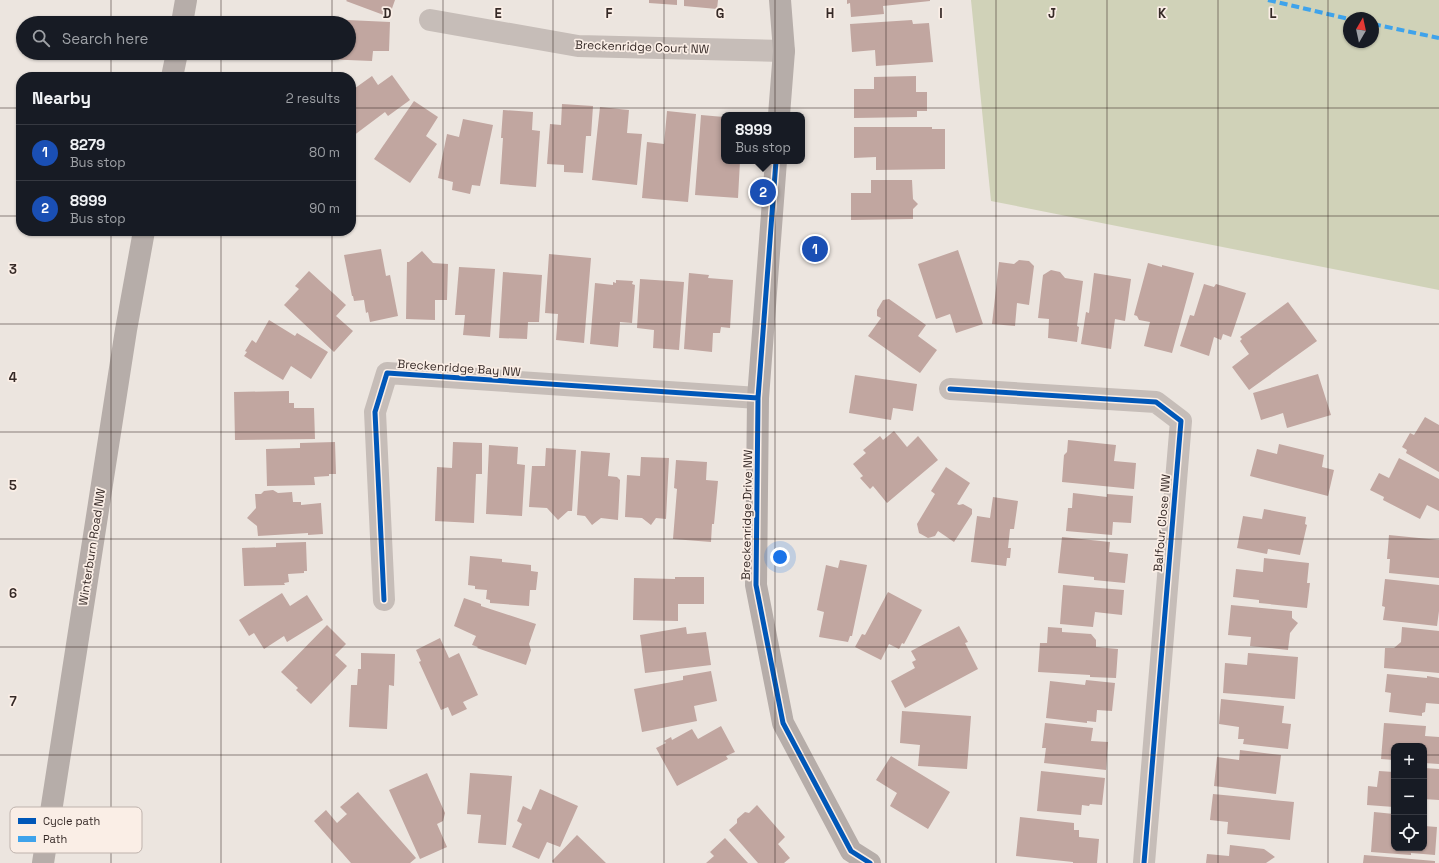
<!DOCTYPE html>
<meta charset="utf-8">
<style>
body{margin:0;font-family:"Space Grotesk",sans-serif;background:#20242c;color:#f1f3f6}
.controls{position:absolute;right:12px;bottom:12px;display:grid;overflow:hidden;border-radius:8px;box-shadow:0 1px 3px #0004}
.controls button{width:36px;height:36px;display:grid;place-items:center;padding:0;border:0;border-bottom:1px solid #363941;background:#171b24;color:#f1f3f6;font:20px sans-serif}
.compass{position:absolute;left:1343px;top:12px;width:36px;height:36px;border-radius:50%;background:#171b24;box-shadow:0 1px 3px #0004;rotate:9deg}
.you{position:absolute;left:780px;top:557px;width:14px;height:14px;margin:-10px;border:3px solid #fff;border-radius:50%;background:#1a73e8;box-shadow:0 0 0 6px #1a73e833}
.badge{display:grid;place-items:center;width:26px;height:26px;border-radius:50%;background:#766b67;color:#fff;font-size:13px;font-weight:700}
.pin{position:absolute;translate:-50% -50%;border:2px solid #fff;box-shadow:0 1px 4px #0006}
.popup{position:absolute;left:721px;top:112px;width:84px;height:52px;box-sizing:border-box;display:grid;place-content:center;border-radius:8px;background:#171b24;filter:drop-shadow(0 1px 3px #0005);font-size:13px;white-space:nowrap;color:#9ea1a6}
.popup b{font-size:15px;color:#f1f3f6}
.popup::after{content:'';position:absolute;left:50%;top:100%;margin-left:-8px;border:8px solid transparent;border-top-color:#171b24}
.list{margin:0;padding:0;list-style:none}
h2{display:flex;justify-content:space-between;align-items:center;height:52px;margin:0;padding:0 16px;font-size:17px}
h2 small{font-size:13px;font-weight:400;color:#9ea1a6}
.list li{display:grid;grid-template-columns:26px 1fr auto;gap:12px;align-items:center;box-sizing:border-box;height:56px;padding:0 16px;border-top:1px solid #363941}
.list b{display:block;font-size:15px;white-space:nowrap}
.list p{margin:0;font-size:13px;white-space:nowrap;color:#9ea1a6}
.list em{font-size:13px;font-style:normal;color:#9ea1a6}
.icon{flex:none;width:22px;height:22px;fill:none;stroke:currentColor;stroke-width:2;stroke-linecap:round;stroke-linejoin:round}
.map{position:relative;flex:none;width:1439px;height:863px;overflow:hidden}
.search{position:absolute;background:#171b24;box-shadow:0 1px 3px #0004;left:16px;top:16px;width:340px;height:44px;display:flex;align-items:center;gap:10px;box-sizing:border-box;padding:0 14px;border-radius:22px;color:#9ea1a6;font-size:15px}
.panel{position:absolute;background:#171b24;box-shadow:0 1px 3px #0004;left:16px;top:72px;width:340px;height:164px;border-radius:16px}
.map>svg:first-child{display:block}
.green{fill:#d0d2b8;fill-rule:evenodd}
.building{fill:#c1a6a0}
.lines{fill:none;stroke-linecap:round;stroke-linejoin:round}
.street{stroke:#c6bdb8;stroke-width:22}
.secondary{stroke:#b6ada9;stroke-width:22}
.quiet{stroke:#3fa3eb;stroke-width:4;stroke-dasharray:8 4;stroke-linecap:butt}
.cycleway-casing{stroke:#faeee6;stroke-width:8}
.cycleway{stroke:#0057b8;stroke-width:5}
.grid{fill:none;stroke:#362a27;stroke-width:1;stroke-opacity:0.55}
.labels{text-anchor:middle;stroke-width:3.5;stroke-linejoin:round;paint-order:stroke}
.street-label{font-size:12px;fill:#362a27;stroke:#faeee6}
.key{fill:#faeee6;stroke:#bfb3ad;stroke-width:1}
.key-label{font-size:11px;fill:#362a27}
.grid-label{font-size:13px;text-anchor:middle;font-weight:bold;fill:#362a27;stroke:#faeee6;stroke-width:3.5;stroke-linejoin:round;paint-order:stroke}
</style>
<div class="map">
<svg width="1439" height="863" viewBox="0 0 1439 863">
<rect width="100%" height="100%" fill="#ece5df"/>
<path class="green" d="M971 0H1439V290L991 201ZM1349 18H1373V42H1349Z"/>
<path class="building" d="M347 0H395L389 17 346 1Z
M649 0H677V5L649 3Z
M684 0H718L717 9 684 6Z
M847 0H930V1L883 6 884 14 851 17 850 3 847 4Z
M347 20 390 22 389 51H373L372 61 323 59V53H349V23H347Z
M912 20 913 24 929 23 933 62 876 66 875 50 852 52 850 24Z
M392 75 410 100 388 116 385 112 353 136 351 133V91L372 76 378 85Z
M916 76V92H927V111H917V117L854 118V89H874V77Z
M414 101 438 117 426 136 437 144 410 183 374 159Z
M562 104 593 106 591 136H586L583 173 564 172V165L547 164 550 124 561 125Z
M600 107 629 110 627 133 642 134 637 185 592 180Z
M503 110 533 112 532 130 540 131 536 187 500 184 503 138H501Z
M667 111 696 114 688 202 642 198 647 142 664 144Z
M701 115 724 117V161H740L738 198 695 195Z
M463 119 493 125 480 186 472 185 470 194 452 190 453 182 438 178 447 134 459 137Z
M854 127H932V129H945V169L876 170V157L854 158Z
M871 180H912L913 199 918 204 913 209V219L851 220V193H871Z
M381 249 386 276 390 275 398 316 370 322 368 312 366 313 364 300 354 301 353 296H352L344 255Z
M958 250 983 324 956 333 950 314 936 319 918 264Z
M422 251 433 263 448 264 447 300H435V320L406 319 407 262H409Z
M549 254 591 258 584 343 556 340 558 314 545 313Z
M1019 260 1029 261 1034 266 1029 305 1017 303 1015 326 992 324 999 262 1014 264Z
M1148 263 1162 267V265L1194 273 1172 353 1144 346 1150 322 1139 320 1137 316 1134 315Z
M459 267 495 269 490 337 463 335 465 315H455Z
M1051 270 1060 272 1065 278 1083 281 1077 326 1079 327 1077 342 1048 338 1049 319 1038 318 1043 275Z
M309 271 346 305 336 316 353 331 334 352 284 305 299 289 295 286Z
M503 272 542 275 539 322H528L527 339 499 338Z
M689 273 709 275 708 278 733 280 730 328 721 327 720 333H713L712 352 684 349Z
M1094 273 1131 279 1125 321 1115 319 1111 349 1081 344 1086 312 1089 313Z
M640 279 684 282 679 350 653 348 654 330 637 328Z
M616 280 633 281 632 284 635 285 632 323 620 322 618 347 590 344 595 283 613 285V282L616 283Z
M1204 284 1214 287 1216 284 1246 293 1231 337 1223 334 1221 340 1214 337 1209 356 1180 346 1190 315 1194 316Z
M889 299 926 325 918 336 937 350 920 373 868 336 881 318 877 316V310L883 300Z
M1288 302 1317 341 1249 390 1232 367 1249 354 1240 341 1242 339 1240 337Z
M269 320 295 336 297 333 328 352 311 379 291 366 283 380 244 356 247 352 245 351 252 340 256 343Z
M1318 374 1331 415 1287 428 1283 413 1261 420 1253 393Z
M855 375 917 384 913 411 893 408 891 420 849 413Z
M289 391V403H294V408H314L315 439 235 440 234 392Z
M1425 417 1439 425V472L1406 453 1407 450 1402 447 1410 433 1414 435Z
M894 431 907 447 918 436 938 460 887 503 873 486 870 489 860 478 863 476 853 464 866 453 863 450 880 436 883 440Z
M1068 440 1116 445 1114 461 1136 463 1134 489 1062 482 1064 455 1067 452Z
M335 442 336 474H329V476L314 477 315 485 267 486 266 449 300 448V443Z
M453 442 482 443V474H476L474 523 435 521 437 467 452 468Z
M1279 444 1324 455 1322 467 1334 470 1328 496 1250 476 1257 449 1277 454Z
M489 445 518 447 517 464 525 465 522 516 486 514Z
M546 448 576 450 572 511H568L558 520 547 508 529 507 532 466H545Z
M581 451 610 453 608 476 617 477 620 480 618 520 601 518 592 525 585 516 577 515Z
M641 457 669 458 666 519 656 518 651 525 642 518 625 517 627 475 640 476Z
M1399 458 1439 479V511L1427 505 1420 519 1383 500 1384 497 1370 490 1379 473 1389 478Z
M676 460 707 462 706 480 718 481 714 524H712L711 542 673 539 677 489 674 488Z
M946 467 970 483 957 504 959 505 963 504 972 509V514L954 542 938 531 935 536 928 538 919 533 917 524 935 494 931 491Z
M273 490 278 493 292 492 293 502H301V505L321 503 323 534 308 535V533L258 536 257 526 247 518 256 508 255 494H261L264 491Z
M1073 493 1107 497V494L1133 496 1131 523 1113 522 1112 535 1066 531 1068 508H1072Z
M993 497 1018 501 1014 529H1010L1008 548H1011L1010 558H1007L1006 566 971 562 977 516 990 518Z
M1264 509 1306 517 1305 524 1307 525 1300 555 1268 549 1267 554 1237 548 1243 516 1262 519Z
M1389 535 1439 540V578L1389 573 1390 559H1387Z
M1062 537 1110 542 1109 552 1128 554 1125 583 1094 580V577L1058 573Z
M306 542 307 571H304V573L288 574 289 582 284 583 285 585 244 586 242 548 276 547V543Z
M470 556 502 559V562L531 565V571L538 572 536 590H530L529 606 490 603V600L486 599 487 590 475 589V586L468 585Z
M1264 558 1309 563 1307 583H1310L1307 608 1259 603V600L1233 597 1236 569 1263 572Z
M840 560 867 565 852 636H850L848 642 819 637 824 612 817 610 826 565 838 568Z
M675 577H704V604H678V621L633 620 634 578 675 579Z
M1385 579 1439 585V611L1437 626 1383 620 1385 607 1382 606Z
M1063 585 1124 590 1122 615 1095 612 1093 627 1060 624Z
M888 592 922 610 904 644 902 643 899 649 889 644 881 660 855 647 862 634 865 635Z
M282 593 290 606 307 595 323 620 287 642 284 636 264 649 254 633 249 636 239 620Z
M464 598 481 604V606L536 624 529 644 531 650 526 665 477 648 478 647 472 645 476 636 454 626Z
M1231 605 1292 611V618L1298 623 1290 633 1288 650 1250 646 1251 637 1228 635Z
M327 625 346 644 335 655 347 666 311 704 296 690 298 688 281 672Z
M959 626 968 642 965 643 978 669 905 708 891 681 915 668 912 662 916 660 911 651Z
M686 627 687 634 706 632 711 665 645 673 640 635Z
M1048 627 1062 628V632L1091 634 1096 640V647L1118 649 1116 678 1090 677V675L1038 672 1040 643H1047Z
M1402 627 1439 631V673L1384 668 1385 648H1394L1401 642Z
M440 638 449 658 459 653 478 695 463 702 467 709 452 716 448 707 441 710 419 662 421 661 416 650Z
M361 653 395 654 394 686 389 685 387 729 349 727 351 685H357L358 669H361Z
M1248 653 1298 657 1295 699 1223 693 1225 663 1247 665Z
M711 671 717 701 694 706 697 721 642 732 634 689 683 680V676Z
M1387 674 1427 678V676L1439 678V704L1426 703 1425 712 1422 713V716L1389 712 1391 693 1385 692Z
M1086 680 1115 683 1112 711 1097 710 1096 722 1087 721V723L1046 718 1050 681 1085 685Z
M1221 699 1284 706 1282 723 1291 724 1288 749 1243 744 1244 739H1238L1239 727 1219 724Z
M902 711 971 716 967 769 918 766 920 745 900 743Z
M1045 723 1093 728 1091 741 1108 742 1106 770 1044 763 1046 748H1042Z
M1384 723 1426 726 1425 736 1439 737V764L1424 763V746H1394V760L1381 759Z
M721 726 735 752 726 756 728 759 677 786 656 748 666 743 664 741 671 737 672 740 692 729 698 739Z
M1240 750 1281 755 1276 794 1214 786 1217 757 1239 760Z
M891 756 950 792 928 829 890 806 897 793 876 780Z
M1424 768 1439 769V800L1424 799Z
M1041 771 1105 778 1102 805 1090 804 1089 806 1082 805 1081 815 1037 811Z
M1379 771 1394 772V807L1367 805 1368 786 1377 787Z
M427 773 445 813 443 821 437 824 447 847 420 859 389 790Z
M470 773 512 776 506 845 478 843 481 815 467 814Z
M540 789 578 806 560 847 547 842 539 859 512 847 522 824 517 821 523 806 531 810Z
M358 792 416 858 410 863H351L314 821 326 810 337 823 347 814 340 807Z
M1213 794 1294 802 1290 840 1227 834 1228 822 1210 820Z
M757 805 785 837 778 844 790 858 784 863H758L729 830 737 823V819L745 812 749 813Z
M1374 812 1394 814V848H1424V826L1437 827 1435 855 1411 853V855L1371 852Z
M1020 817 1074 823V830H1079V837L1099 839 1097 863H1073V862L1016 856Z
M577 835 606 863H554L552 861Z
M725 838 748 863H706L714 856 710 852Z
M1230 845 1264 849 1275 857 1266 863H1206L1207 854 1229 856Z
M1364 855 1435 861V863H1363Z"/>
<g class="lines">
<path class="street" d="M430 20 578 46 784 51
M950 389 1156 402 1181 421 1144 863
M384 600 375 412 387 373 758 398"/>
<path class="secondary" d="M182 23 186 0
M172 77 177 53
M779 115 784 51 780 0
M776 161 758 398 756 585 783 723 851 851 870 863
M43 863 126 330 144 231"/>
<path class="quiet" d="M1268 0 1349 19
M1373 24 1439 38"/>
<g class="cycleway-casing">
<path id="cycleway" d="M776 161 758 398 756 585 783 723 851 851 870 863
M950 389 1156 402 1181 421 1144 863
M384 600 375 412 387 373 758 398"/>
</g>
<use href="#cycleway" class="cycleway"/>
</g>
<path class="grid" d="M111 0V23M221 0V23M332 0V23M443 0V863M553 0V863M664 0V863M775 0V863M886 0V863M996 0V863M1107 0V863M1218 0V863M1328 0V863M111 53V77M221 53V77M332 53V77M0 108H21M351 108H1439M0 216H21M351 216H1439M111 231V863M221 231V863M332 231V863M0 324H1439M0 432H1439M0 539H1439M0 647H1439M0 755H1394M1424 755H1439"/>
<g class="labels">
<g class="street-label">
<text transform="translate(642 47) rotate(2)" y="4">Breckenridge Court NW</text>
<text transform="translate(459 368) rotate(4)" y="4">Breckenridge Bay NW</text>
<text transform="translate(747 515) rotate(-89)" y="4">Breckenridge Drive NW</text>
<text transform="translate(1162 523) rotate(-85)" y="4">Balfour Close NW</text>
<text transform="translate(92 547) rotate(-81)" y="4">Winterburn Road NW</text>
</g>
</g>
<rect x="10" y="807" width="132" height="46" rx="6" class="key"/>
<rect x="18" y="818" width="18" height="6" fill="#0057b8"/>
<rect x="18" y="836" width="18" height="6" fill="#3fa3eb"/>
<g class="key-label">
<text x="43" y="825">Cycle path</text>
<text x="43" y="843">Path</text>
</g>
<g class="grid-label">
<text x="387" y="18">D</text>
<text x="498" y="18">E</text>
<text x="609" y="18">F</text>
<text x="720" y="18">G</text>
<text x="830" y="18">H</text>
<text x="941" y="18">I</text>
<text x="1052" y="18">J</text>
<text x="1162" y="18">K</text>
<text x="1273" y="18">L</text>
<text x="13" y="274">3</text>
<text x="13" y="382">4</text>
<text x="13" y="490">5</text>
<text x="13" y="598">6</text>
<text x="13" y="706">7</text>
</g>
</svg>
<div class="controls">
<button>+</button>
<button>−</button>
<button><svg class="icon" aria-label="locate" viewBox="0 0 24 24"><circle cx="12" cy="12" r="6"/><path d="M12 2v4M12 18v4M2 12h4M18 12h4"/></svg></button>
</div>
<svg class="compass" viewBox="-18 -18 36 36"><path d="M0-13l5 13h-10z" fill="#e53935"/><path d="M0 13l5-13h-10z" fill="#9ea1a6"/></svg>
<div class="you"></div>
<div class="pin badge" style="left:815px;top:249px;background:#1a4fb4">1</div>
<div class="pin badge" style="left:763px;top:192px;background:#1a4fb4">2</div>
<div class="popup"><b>8999</b>Bus stop</div>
<div class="search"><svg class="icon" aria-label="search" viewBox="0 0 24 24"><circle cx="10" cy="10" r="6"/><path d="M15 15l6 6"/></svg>Search here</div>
<section class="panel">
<h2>Nearby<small>2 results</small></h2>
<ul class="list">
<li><span class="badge" style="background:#1a4fb4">1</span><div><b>8279</b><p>Bus stop</p></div><em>80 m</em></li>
<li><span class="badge" style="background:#1a4fb4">2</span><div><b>8999</b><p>Bus stop</p></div><em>90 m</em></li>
</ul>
</section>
</div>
